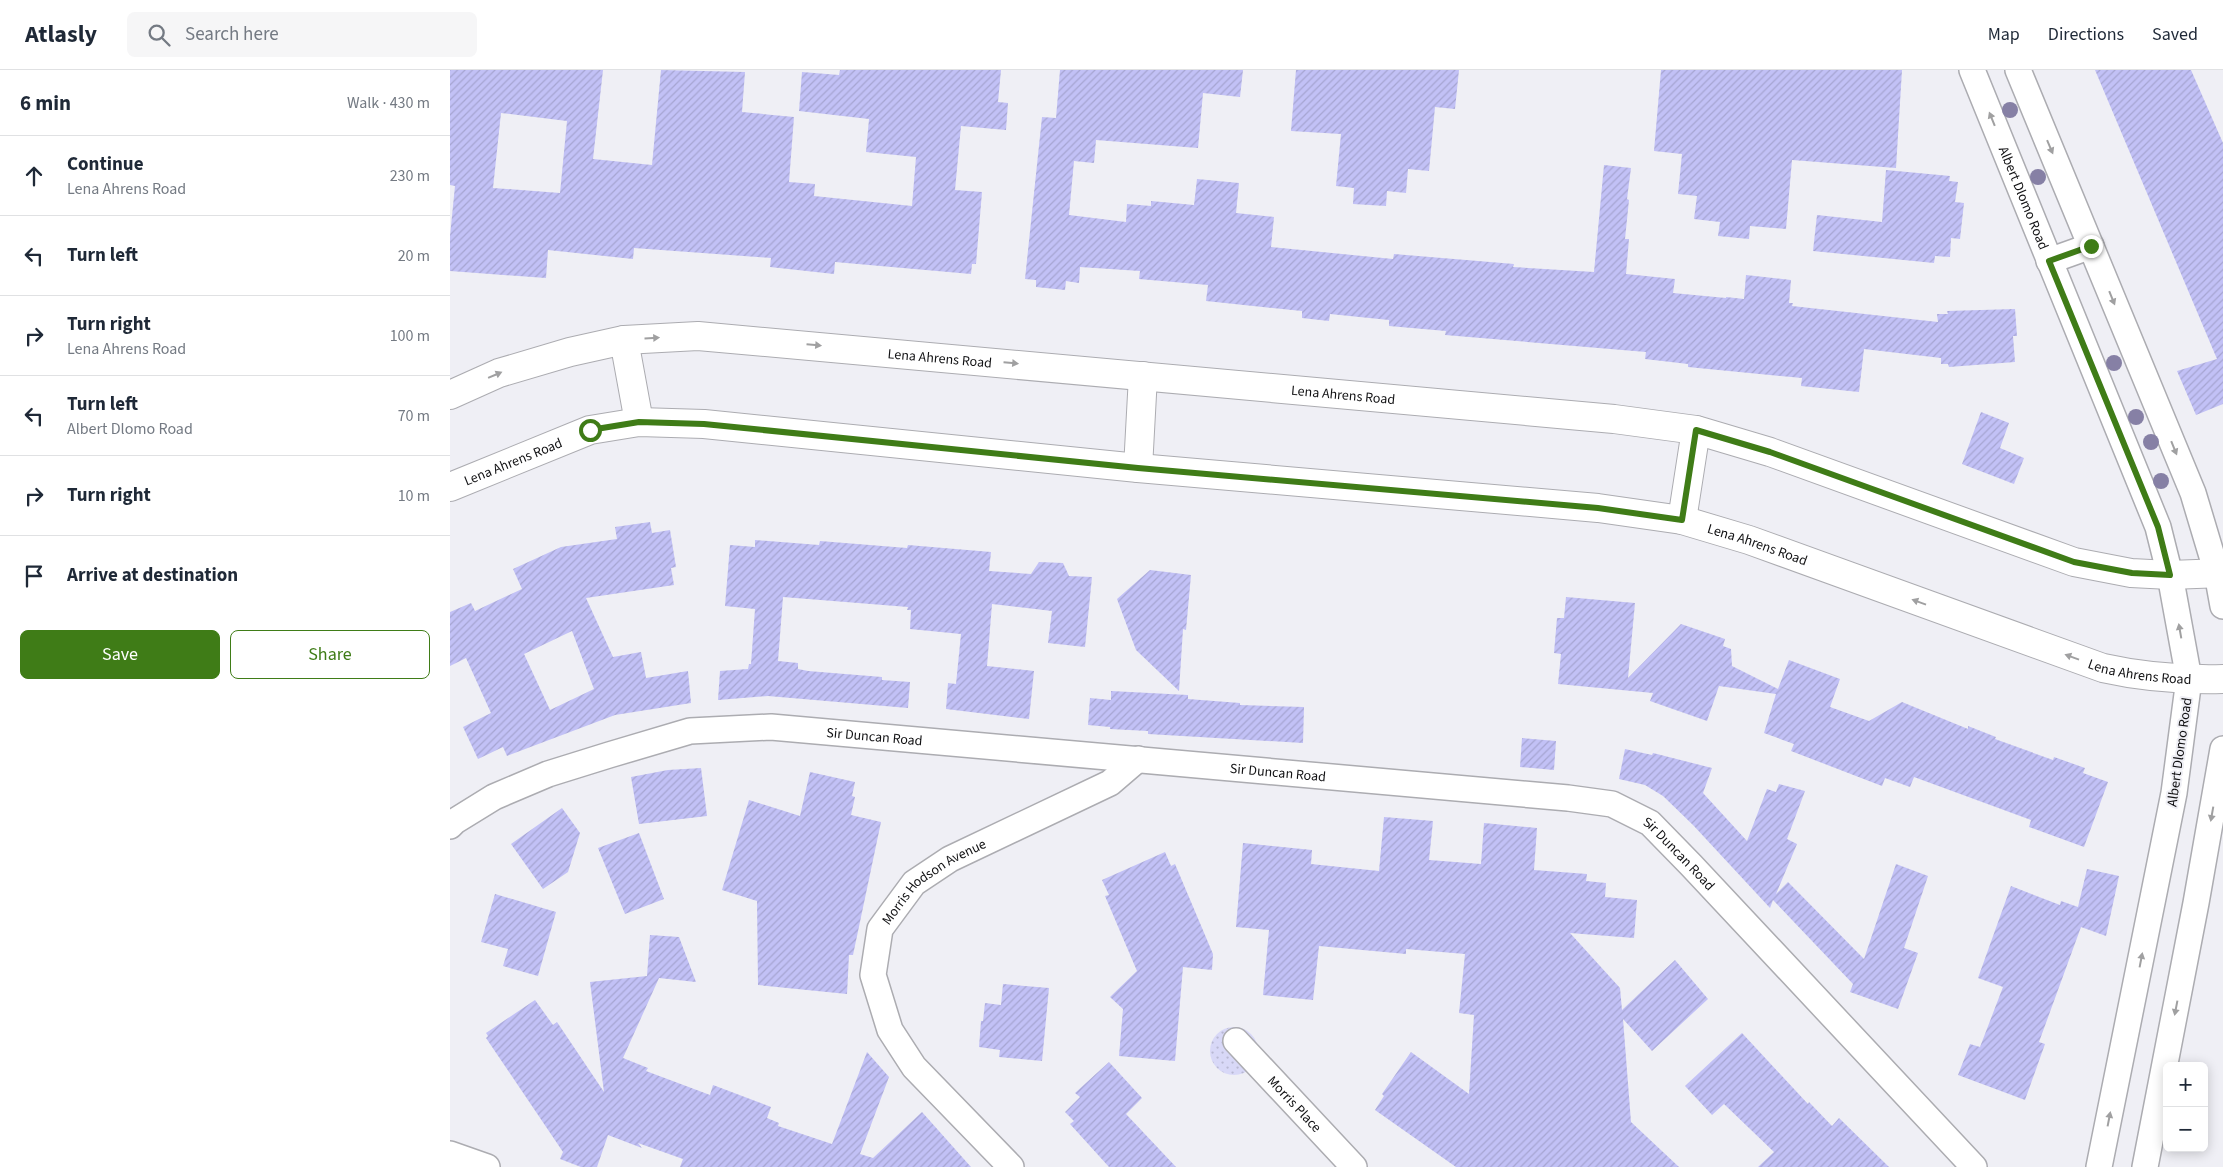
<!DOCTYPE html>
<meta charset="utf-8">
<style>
body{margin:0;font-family:"Source Sans 3",sans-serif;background:#f6f6f7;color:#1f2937}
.controls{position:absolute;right:15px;bottom:15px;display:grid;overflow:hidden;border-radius:8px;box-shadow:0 2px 12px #0003}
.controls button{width:45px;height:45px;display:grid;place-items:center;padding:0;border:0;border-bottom:1px solid #e0e1e3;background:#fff;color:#1f2937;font:25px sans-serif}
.stop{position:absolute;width:15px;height:15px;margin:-11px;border:4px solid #3f7c17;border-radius:50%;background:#fff}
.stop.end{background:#3f7c17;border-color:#fff;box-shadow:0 1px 5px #0008}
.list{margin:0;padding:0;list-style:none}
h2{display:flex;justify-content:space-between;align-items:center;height:65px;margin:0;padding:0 20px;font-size:21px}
h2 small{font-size:16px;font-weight:400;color:#747a83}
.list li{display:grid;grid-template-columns:32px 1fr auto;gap:15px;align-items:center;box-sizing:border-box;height:80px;padding:0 20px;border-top:1px solid #e0e1e3}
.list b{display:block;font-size:19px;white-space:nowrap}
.list p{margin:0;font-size:16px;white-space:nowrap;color:#747a83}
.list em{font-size:16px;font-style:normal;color:#747a83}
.actions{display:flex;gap:10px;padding:15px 20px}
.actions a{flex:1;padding:11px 0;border:1px solid #3f7c17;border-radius:8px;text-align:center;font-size:18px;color:#3f7c17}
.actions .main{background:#3f7c17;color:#fff}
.icon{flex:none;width:28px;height:28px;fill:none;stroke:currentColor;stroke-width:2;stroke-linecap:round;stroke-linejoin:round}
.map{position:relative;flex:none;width:1773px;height:1097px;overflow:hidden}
header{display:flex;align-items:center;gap:30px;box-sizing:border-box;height:70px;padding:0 25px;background:#fff;border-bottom:1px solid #e0e1e3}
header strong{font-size:24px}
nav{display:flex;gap:28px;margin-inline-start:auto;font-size:18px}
.search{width:350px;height:45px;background:#f6f6f7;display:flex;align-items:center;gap:12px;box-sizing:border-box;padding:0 18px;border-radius:8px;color:#747a83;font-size:19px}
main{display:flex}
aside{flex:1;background:#fff}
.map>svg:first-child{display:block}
.grass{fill:url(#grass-dots)}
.building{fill:url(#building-hatch);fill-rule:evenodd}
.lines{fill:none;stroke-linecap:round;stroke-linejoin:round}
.street-casing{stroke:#acacb1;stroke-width:28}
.secondary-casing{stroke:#acacb1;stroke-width:30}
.street{stroke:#fff;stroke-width:25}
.secondary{stroke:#fff;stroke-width:28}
.tree{fill:#8680a5}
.oneway{fill:#a0a0a1}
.route{stroke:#3f7c17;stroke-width:6}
.labels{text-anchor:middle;stroke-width:4;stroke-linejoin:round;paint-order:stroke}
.street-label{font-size:14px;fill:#111113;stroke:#efeff5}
</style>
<header>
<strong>Atlasly</strong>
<div class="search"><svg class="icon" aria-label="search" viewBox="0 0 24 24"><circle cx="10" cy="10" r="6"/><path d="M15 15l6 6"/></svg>Search here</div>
<nav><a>Map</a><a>Directions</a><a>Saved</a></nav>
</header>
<main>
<aside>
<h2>6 min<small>Walk · 430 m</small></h2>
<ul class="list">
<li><svg class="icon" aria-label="ahead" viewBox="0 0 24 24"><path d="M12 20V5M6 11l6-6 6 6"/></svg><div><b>Continue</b><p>Lena Ahrens Road</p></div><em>230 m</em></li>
<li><svg class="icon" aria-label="left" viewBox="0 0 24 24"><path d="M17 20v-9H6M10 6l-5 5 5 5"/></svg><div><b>Turn left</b></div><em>20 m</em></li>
<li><svg class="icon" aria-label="right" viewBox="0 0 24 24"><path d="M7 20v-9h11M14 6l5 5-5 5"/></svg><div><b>Turn right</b><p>Lena Ahrens Road</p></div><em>100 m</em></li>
<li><svg class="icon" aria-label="left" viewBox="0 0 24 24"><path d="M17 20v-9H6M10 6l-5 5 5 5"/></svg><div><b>Turn left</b><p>Albert Dlomo Road</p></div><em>70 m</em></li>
<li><svg class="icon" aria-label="right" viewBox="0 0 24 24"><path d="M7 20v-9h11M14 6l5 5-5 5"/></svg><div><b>Turn right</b></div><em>10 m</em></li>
<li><svg class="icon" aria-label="arrive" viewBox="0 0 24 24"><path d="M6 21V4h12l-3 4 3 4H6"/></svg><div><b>Arrive at destination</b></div></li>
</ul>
<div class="actions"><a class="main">Save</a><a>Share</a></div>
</aside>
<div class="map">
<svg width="1773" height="1097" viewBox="0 0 1773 1097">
<defs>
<pattern id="grass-dots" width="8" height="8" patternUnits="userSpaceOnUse" patternTransform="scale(1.25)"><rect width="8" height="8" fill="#d8d8f7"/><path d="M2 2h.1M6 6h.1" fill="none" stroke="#b8b8d3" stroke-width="1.8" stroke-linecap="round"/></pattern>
<pattern id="building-hatch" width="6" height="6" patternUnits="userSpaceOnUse" patternTransform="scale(1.25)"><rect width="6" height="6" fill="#c2c1f6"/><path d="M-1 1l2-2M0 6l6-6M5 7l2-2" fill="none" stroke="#a6a5d2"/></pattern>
</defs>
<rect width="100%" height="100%" fill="#efeff5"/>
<path class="grass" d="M760 981a24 24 0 1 1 48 0a24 24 0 1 1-48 0Z"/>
<path class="building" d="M0 0H153L143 89 202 95 211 0 295 2 292 42 344 47 339 112 365 114 364 126 462 136 466 87 416 82 419 49 349 41 352 2 389 5 390 0H551L548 32 558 33 556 60 511 56 505 120 532 122 526 194H522L521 204 385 192 384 204 320 197 321 188 184 178 183 189 98 180 96 208 0 201V166L5 116 0 115ZM51 43 117 51 110 123 43 118Z
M610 0H793L790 27 753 23 748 78 646 70 644 93 624 91 619 145 676 152 677 134 701 136V131L744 135 747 109 789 113 786 143 824 147 821 177 943 189 944 184 1064 194 1063 197 1144 202 1154 95 1181 98 1177 129 1179 130 1175 169H1179L1176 204 1225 209 1223 223 1276 228V227L1294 229 1296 205 1341 210 1339 233H1343L1342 236 1488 252 1487 244H1498L1497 241 1565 239 1567 266H1563L1565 292 1499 297 1498 294H1491V288L1414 279 1409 322 1351 316 1352 308 1238 297V294L1195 289 1196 282 995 265 996 261 939 256V250L880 244 879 251 852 248V241L756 231 758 215 689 209 690 201 630 197 629 213 616 211 615 220 586 217V210L575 209 592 47 606 48Z
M846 0H1009L1005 39 985 37 979 101 958 99 956 123 937 121 936 136 903 134 904 118 886 116 891 64 841 61Z
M1211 0H1452L1446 98 1342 90 1336 159 1300 156 1299 169 1268 166 1270 152 1244 149 1247 126 1228 124 1232 84 1204 81Z
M1645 0H1741L1773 73V334L1746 345 1727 301 1767 289Z
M1436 100 1500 106 1499 111 1508 112 1505 132 1514 133 1510 169 1501 168 1500 187 1485 186 1484 193 1363 181 1367 145 1432 152Z
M1531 342 1559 353 1550 378 1574 388 1564 414 1512 394Z
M200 452 202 463 220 460 226 497 221 498 224 515 136 528 163 587 191 582 196 608 238 601 241 633 165 645 57 686 53 677 28 689 13 657 41 643 16 588 0 596V542L21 533 25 541 72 519 63 499 111 477 167 469 165 457ZM122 561 144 619 100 640 74 584Z
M305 470 369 475 370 471 457 478 458 475 541 482 539 501 581 504 589 492 613 493 619 506 642 507 635 577 598 573 602 541 542 534 537 596 584 601 579 649 496 639 498 613 506 614 511 564 460 559 461 540H457L458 537 333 527 328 591 348 593V599L358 601 432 607V610L460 612 458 638 318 626 268 630 270 601 298 599 299 594H301L305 539 275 536 280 475 305 477Z
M700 500 741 505 736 560 733 559 729 621 686 580 667 529Z
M1116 527 1185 533 1178 608 1231 554 1275 569 1273 576 1281 579 1282 596 1328 619 1339 590 1390 609 1380 637 1419 651 1452 632 1518 659V656L1546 667 1545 669 1603 690 1604 687 1635 698 1633 703 1658 712 1634 777 1579 757 1581 750 1464 707 1460 717 1435 708 1432 716 1341 681 1344 674 1314 663 1326 624 1269 616 1257 651 1200 631 1203 623 1108 614 1111 584 1104 583 1107 548H1114Z
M661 621 738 625V629L790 633V635L854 637 853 673 698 664V661L660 659V657L638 655 640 628 661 630Z
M1072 668 1106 671 1104 700 1070 697Z
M1175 679 1202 685 1203 683 1262 698 1253 723 1297 771 1317 719 1326 722 1329 714 1355 721 1337 769 1347 774 1326 824 1338 812 1414 889 1446 794 1478 806 1454 878 1468 883 1448 939 1400 922 1403 914 1323 830 1320 838 1243 755 1213 726 1195 715 1169 709Z
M251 698 257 746 189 754 181 707 218 700Z
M360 702 405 712 402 726 405 727 401 745 431 752 403 885H399L397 924 308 915 307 831 272 820 299 730 350 746Z
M112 738 130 763 118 802 93 819 61 774Z
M934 747 983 751 979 790 1031 794 1034 753 1087 758 1084 800 1137 804 1136 811 1156 813 1155 827 1187 830 1184 868 1120 863 1170 918 1172 940 1225 890 1258 929 1202 981 1173 949 1181 1052 1229 1097H1006L925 1040 934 1026 932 1024 961 982 1019 1024 1024 945 1009 943 1015 884 956 879V884L869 876 863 930 813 925 819 860 786 857 793 773 862 780 861 794 929 801Z
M189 763 214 829 175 844 148 778Z
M715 782 721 796 725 794 763 884 762 900 733 897 725 991 669 986 673 939 660 927 687 901 655 826 659 825 652 810Z
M1637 799 1669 806 1656 866 1631 857 1589 972 1595 974 1575 1030 1508 1005 1520 974 1530 977 1553 917 1528 908 1561 816 1610 835 1611 831 1628 837Z
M45 824 106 842 88 906 53 896 58 879 31 872Z
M200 865 229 867 246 912 209 908 173 988 198 998 196 1001 260 1025 263 1015 321 1037 317 1048 329 1053 328 1056 382 1074 417 982 439 1007 410 1084 423 1088 472 1042 521 1097H230L233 1089 188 1073 192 1078 158 1065 147 1097H131L110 1089 113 1082 36 968 38 966 36 963 85 930 103 955 107 952 154 1022 140 912 197 906Z
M553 914 599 918 592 991 549 987 550 980 529 977 531 951H533L535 933 551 935Z
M1292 963 1358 1034 1359 1032 1382 1056 1389 1048 1439 1097H1308L1324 1082 1274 1034 1262 1045 1235 1016Z
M659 992 692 1028 676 1044 726 1097H659L620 1054 624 1051 615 1042 630 1027 625 1023Z"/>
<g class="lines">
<g class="street-casing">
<g id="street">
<path id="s1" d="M1522 0 1708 457 1720 505 1739 609 1724 723 1649 1097"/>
<path d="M1568 0 1743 423 1767 503 1773 536"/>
<path d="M1599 191 1641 176"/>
<path id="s2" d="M0 756 5 751 44 727 98 704 159 685 240 661 321 657 1118 728 1162 734 1200 753 1241 795 1524 1097"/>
<path id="s3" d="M786 971 904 1097"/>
<path d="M0 1084 37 1097"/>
<path id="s4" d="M561 1097 464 997 440 960 423 905 430 859 464 813 500 789 660 713 688 689"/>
<path d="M1695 1097 1746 833 1773 679"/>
</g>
</g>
<g class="secondary-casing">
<g id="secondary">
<path d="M174 270 189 352"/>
<path id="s5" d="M0 325 49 303 120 282 174 270 248 266 1164 349 1246 360 1320 382 1624 492 1681 503 1720 505 1773 503"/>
<path d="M688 398 693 306"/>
<path id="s6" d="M0 417 140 360 189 352 254 354 688 398 1148 438 1232 450 1299 470 1653 598C1693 607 1732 610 1773 609"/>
<path d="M1232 450 1246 360"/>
</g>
</g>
<use href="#street" class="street"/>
<use href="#secondary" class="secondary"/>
</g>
<g class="tree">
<circle cx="1560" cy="40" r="8"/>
<circle cx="1588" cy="107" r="8"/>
<circle cx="1664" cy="293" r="8"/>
<circle cx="1686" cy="347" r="8"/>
<circle cx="1701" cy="372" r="8"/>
<circle cx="1711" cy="411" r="8"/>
</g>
<defs><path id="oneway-solid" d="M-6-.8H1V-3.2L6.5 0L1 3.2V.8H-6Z" transform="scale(1.25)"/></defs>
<g class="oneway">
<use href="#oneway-solid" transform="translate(1542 49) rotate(-112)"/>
<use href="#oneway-solid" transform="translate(1600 77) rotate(67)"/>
<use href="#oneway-solid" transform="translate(1662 228) rotate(68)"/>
<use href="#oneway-solid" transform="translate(202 268) rotate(-3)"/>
<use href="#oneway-solid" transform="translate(364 275) rotate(5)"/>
<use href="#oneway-solid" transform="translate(561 293) rotate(5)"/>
<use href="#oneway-solid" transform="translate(45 305) rotate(-23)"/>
<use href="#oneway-solid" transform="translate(1724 378) rotate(68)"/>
<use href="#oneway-solid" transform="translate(1469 532) rotate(-160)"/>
<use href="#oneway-solid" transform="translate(1730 561) rotate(-100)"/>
<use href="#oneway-solid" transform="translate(1622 587) rotate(-160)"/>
<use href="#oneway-solid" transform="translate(1762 744) rotate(100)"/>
<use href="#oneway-solid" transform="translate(1691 890) rotate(-79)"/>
<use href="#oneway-solid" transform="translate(1726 938) rotate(101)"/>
<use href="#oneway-solid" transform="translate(1659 1049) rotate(-79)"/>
</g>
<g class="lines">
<path class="route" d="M140 360 189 352 254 354 688 398 1148 438 1232 450 1246 360 1320 382 1624 492 1682 503 1720 505 1708 457 1599 191 1641 176"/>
</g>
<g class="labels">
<g class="street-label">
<text dy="5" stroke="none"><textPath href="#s1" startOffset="138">Albert Dlomo Road</textPath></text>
<text dy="5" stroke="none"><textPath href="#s5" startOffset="500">Lena Ahrens Road</textPath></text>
<text dy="5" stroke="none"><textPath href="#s5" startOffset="905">Lena Ahrens Road</textPath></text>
<text dy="5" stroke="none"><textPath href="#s6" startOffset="68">Lena Ahrens Road</textPath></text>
<text dy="5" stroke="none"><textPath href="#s6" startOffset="1328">Lena Ahrens Road</textPath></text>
<text dy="5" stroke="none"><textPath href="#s6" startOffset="1732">Lena Ahrens Road</textPath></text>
<text dy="5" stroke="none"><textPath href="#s2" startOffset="445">Sir Duncan Road</textPath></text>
<text transform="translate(1729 682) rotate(-82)" y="5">Albert Dlomo Road</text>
<text dy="5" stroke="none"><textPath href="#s2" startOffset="850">Sir Duncan Road</textPath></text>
<text dy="5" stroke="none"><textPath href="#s2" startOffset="1270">Sir Duncan Road</textPath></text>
<text dy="5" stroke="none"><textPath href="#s4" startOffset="361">Morris Hodson Avenue</textPath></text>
<text dy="5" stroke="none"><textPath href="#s3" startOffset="86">Morris Place</textPath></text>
</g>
</g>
</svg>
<div class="controls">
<button>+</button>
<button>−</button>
</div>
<div class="stop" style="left:140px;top:360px"></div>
<div class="stop end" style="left:1641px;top:176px"></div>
</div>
</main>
